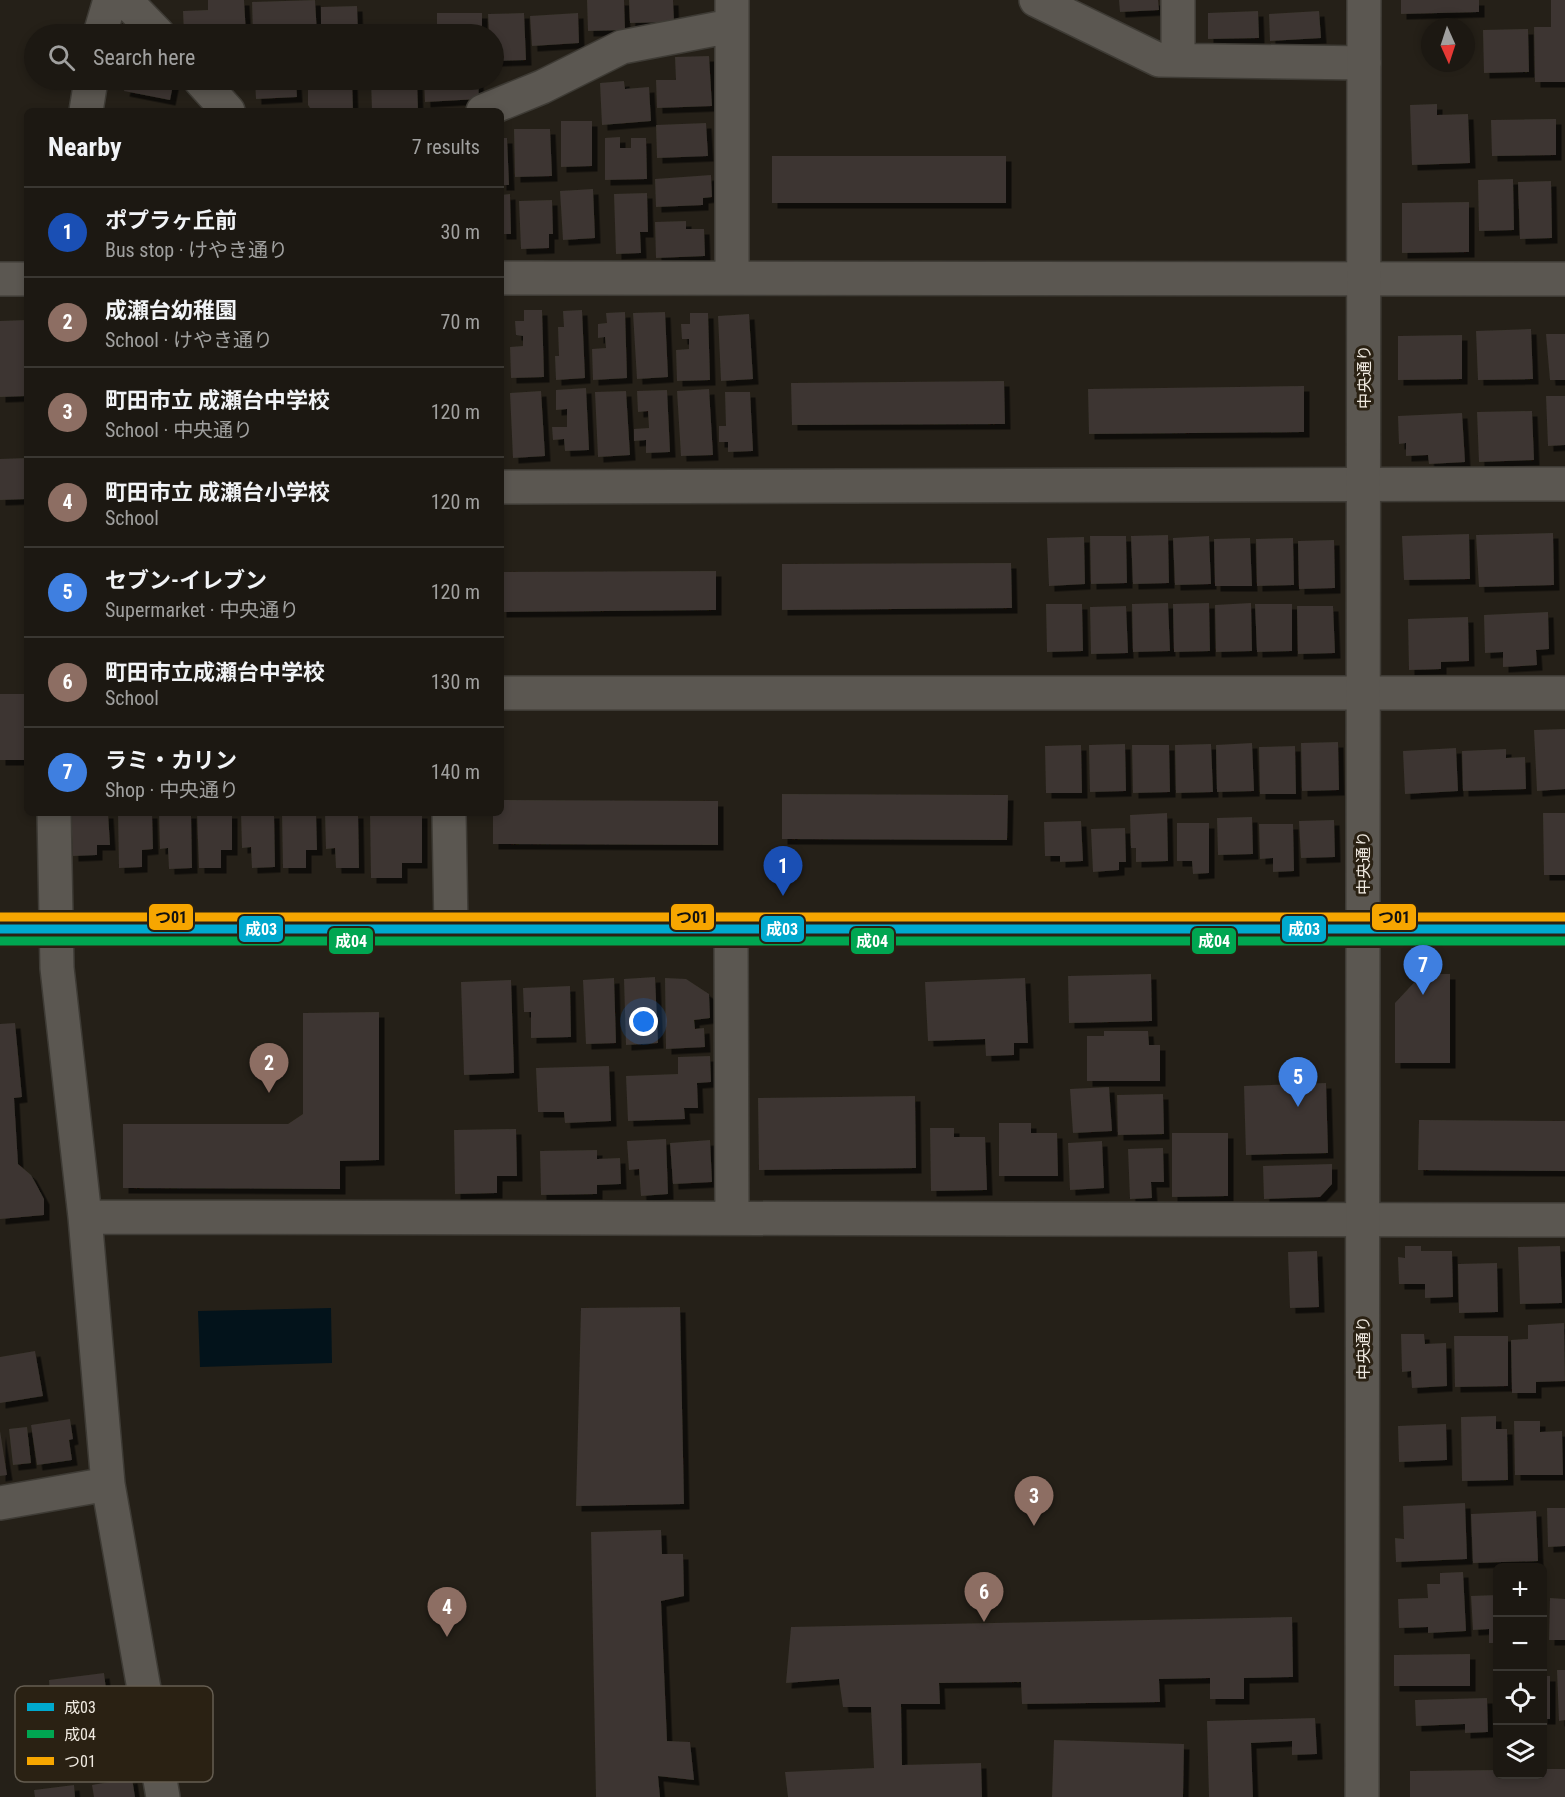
<!DOCTYPE html>
<meta charset="utf-8">
<style>
body{margin:0;font-family:"Roboto Condensed","Noto Sans JP",sans-serif;background:#292520;color:#f1f3f6}
.controls{position:absolute;right:18px;bottom:18px;display:grid;overflow:hidden;border-radius:9px;box-shadow:0 3px 9px #0003}
.controls button{width:54px;height:54px;display:grid;place-items:center;padding:0;border:0;border-bottom:2px solid #3a3732;background:#1c1812;color:#f1f3f6;font:30px sans-serif}
.compass{position:absolute;left:1421px;top:18px;width:54px;height:54px;border-radius:50%;background:#1c1812;box-shadow:0 3px 9px #0003;rotate:177deg}
.you{position:absolute;left:644px;top:1022px;width:21px;height:21px;margin:-15px;border:4px solid #fff;border-radius:50%;background:#1a73e8;box-shadow:0 0 0 9px #1a73e833}
.badge{display:grid;place-items:center;width:39px;height:39px;border-radius:50%;background:#d93025;color:#fff;font-size:20px;font-weight:700}
.pin{position:absolute;translate:-50% -50px;filter:drop-shadow(0 2px 3px #0008)}
.pin::after{content:'';position:absolute;top:32px;width:21px;height:18px;background:inherit;clip-path:polygon(0 0,100% 0,50% 100%)}
.list{margin:0;padding:0;list-style:none}
h2{display:flex;justify-content:space-between;align-items:center;height:78px;margin:0;padding:0 24px;font-size:26px}
h2 small{font-size:20px;font-weight:400;color:#a0a09f}
.list li{display:grid;grid-template-columns:39px 1fr auto;gap:18px;align-items:center;box-sizing:border-box;height:90px;padding:0 24px;border-top:2px solid #3a3732}
.list b{display:block;font-size:22px;white-space:nowrap}
.list p{margin:0;font-size:20px;white-space:nowrap;color:#a0a09f}
.list em{font-size:20px;font-style:normal;color:#a0a09f}
.icon{flex:none;width:33px;height:33px;fill:none;stroke:currentColor;stroke-width:2;stroke-linecap:round;stroke-linejoin:round}
.map{position:relative;flex:none;width:1565px;height:1797px;overflow:hidden}
.search{position:absolute;background:#1c1812;box-shadow:0 3px 9px #0003;left:24px;top:24px;width:480px;height:66px;display:flex;align-items:center;gap:15px;box-sizing:border-box;padding:0 21px;border-radius:33px;color:#a0a09f;font-size:22px}
.panel{position:absolute;background:#1c1812;box-shadow:0 3px 9px #0003;left:24px;top:108px;width:480px;height:708px;border-radius:9px}
.map>svg:first-child{display:block}
.water{fill:#03131b}
.building{fill:#3c3630;filter:url(#shadow)}
.lines{fill:none;stroke-linecap:round;stroke-linejoin:round}
.minor-casing{stroke:#3e3b35;stroke-width:36}
.tertiary-casing{stroke:#3e3b35;stroke-width:36}
.minor{stroke:#5b5751;stroke-width:33}
.tertiary{stroke:#5b5751;stroke-width:33}
.bus-1-casing{stroke:#2a2113;stroke-width:14}
.bus-2-casing{stroke:#2a2113;stroke-width:14}
.bus-3-casing{stroke:#2a2113;stroke-width:14}
.bus-1{stroke:#00a9ce;stroke-width:9}
.bus-2{stroke:#00a651;stroke-width:9}
.bus-3{stroke:#f7a600;stroke-width:9}
.labels{text-anchor:middle;stroke-width:6;stroke-linejoin:round;paint-order:stroke}
.street-label{font-size:16px;fill:#f0eae1;stroke:#2a2113}
.key{fill:#2a2113;stroke:#655d51;stroke-width:1.5}
.key-label{font-size:16px;fill:#f0eae1}
.line-badge{stroke:#2a2113;stroke-width:2}
.badge-label{font-size:16px;text-anchor:middle;font-weight:bold;fill:#fff}
.pale-badge-label{font-size:16px;text-anchor:middle;font-weight:bold;fill:#111}
</style>
<div class="map">
<svg width="1565" height="1797" viewBox="0 0 1565 1797">
<defs>
<filter id="shadow"><feDropShadow dx="5.5" dy="5.5" stdDeviation="0" flood-color="#0009"/></filter>
</defs>
<rect width="100%" height="100%" fill="#252018"/>
<path class="water" d="M331 1308 332 1363 200 1367 198 1311Z"/>
<path class="building" d="M208 0H244L246 34H184L183 11 208 10Z
M315 0 317 34H253L252 2Z
M587 0H624L625 30 588 31Z
M629 0H673L674 22 630 23Z
M1119 0H1158L1159 10 1120 12Z
M1401 0H1479V12L1401 14Z
M1551 0H1565V82H1535L1534 27H1551Z
M357 6 358 34H321V7Z
M1258 11 1259 38 1208 39V13Z
M1319 11 1321 38 1270 41 1269 14Z
M437 13H482V34H443V31H437Z
M524 13 526 60 494 61V34H489L488 14Z
M578 13 579 43 532 46 530 16Z
M414 29V34H363V31Z
M1528 29 1529 72 1484 73 1483 30Z
M709 56 712 106 657 108 656 80H676L675 57Z
M113 80H174L170 100 124 91 126 83Z
M255 80H296L297 97 256 99Z
M308 80H352L353 111H312L308 105Z
M371 80H417L418 111H372Z
M424 80H478L479 99 425 102Z
M624 81 625 89 649 87 651 121 602 125 600 83Z
M1437 104V115L1468 114 1470 163 1412 165 1410 105Z
M1556 119V155L1492 156 1491 120Z
M561 121H592V166L561 167Z
M706 123 708 156 657 158 656 125Z
M514 129H550L552 176 515 177Z
M620 137V148H631V138H646L647 179 605 180V138Z
M501 138H507L509 185H501Z
M772 156H1006V203H772Z
M711 175 712 197 703 198V205L656 207 655 179Z
M1513 179 1514 230 1479 231 1478 180Z
M1551 181 1552 238 1520 239 1518 182Z
M593 189 595 238 563 240 560 191Z
M647 193 648 232H640L641 253 616 254 614 194Z
M510 194 511 234H501V195Z
M552 200 553 234H549V248L521 249 519 201Z
M1469 202V252L1402 253V203Z
M686 221V229H704L705 256 656 258 655 222Z
M524 310H542L544 377 511 378 510 347 523 346V336L516 335 515 321H524Z
M582 310 585 378 556 380 555 356H559L558 327H564L563 311Z
M625 312 627 378 593 380 592 349 606 348 605 337 598 338V324L607 323 606 313Z
M665 312 668 377 637 379 633 313Z
M690 313H708L710 380 677 381 676 350 689 349V339H682L681 324H690Z
M749 314 753 379 721 381 718 316Z
M27 320V396L0 397V321Z
M1531 329 1533 379 1478 380 1476 331Z
M1546 334H1565V380H1550Z
M1462 335V379L1398 380V336Z
M1004 381 1005 424 792 425 791 383Z
M1304 386V432L1089 434 1088 389Z
M586 388 589 450 565 451 564 439 553 440 552 427H567V409L556 410V390Z
M709 389 713 455 681 456 677 391Z
M667 390 670 452 646 453V440L634 441V429L649 428 648 411 638 412 637 391Z
M541 391 545 456 513 458 510 393Z
M626 391 630 455 598 457 595 392Z
M725 392H750L753 451 728 452V442H719V426H726Z
M1546 396H1565V445L1548 446Z
M1532 411 1534 460 1479 462 1477 412Z
M1462 413 1465 462 1429 464 1428 455 1406 456V443L1399 444 1398 416Z
M27 458V499L0 500V459Z
M1553 533 1554 585 1479 587 1476 535Z
M1469 534 1470 579 1404 580 1402 536Z
M1168 535 1169 583 1133 584 1131 536Z
M1090 536H1126L1127 583 1091 584Z
M1209 536 1211 584 1175 585 1173 538Z
M1084 537 1085 584 1049 586 1047 538Z
M1250 538 1252 586H1215L1214 539Z
M1293 538 1294 585 1257 586 1256 539Z
M1334 540 1335 588 1299 589 1298 541Z
M1011 563 1012 608 782 610V564Z
M716 571V610L501 612V572Z
M1168 603 1170 651 1133 652 1132 604Z
M1209 603 1210 651 1174 652 1173 604Z
M1251 603 1252 651 1216 652 1215 605Z
M1046 604H1082L1083 651 1047 652Z
M1255 604H1292V651L1257 652Z
M1126 606 1128 653 1091 654 1090 607Z
M1297 606H1333L1335 653 1298 654Z
M1548 612 1549 649 1536 650 1537 665 1503 667V652L1485 653 1484 615Z
M1468 617 1469 661 1441 662V669L1409 670 1408 619Z
M0 694H27V760H0Z
M1565 729V789L1537 791 1534 730Z
M1338 742 1339 790 1302 791 1301 743Z
M1252 743 1254 791 1217 792 1216 745Z
M1125 744 1126 791 1090 792 1089 745Z
M1211 744 1213 792 1176 793 1175 745Z
M1081 745 1082 793H1046L1045 746Z
M1132 745H1169L1170 792 1133 793Z
M1295 746 1296 794H1260L1259 747Z
M1456 748 1458 791 1405 794 1403 751Z
M1506 749V758L1525 757 1526 789 1463 791 1462 751Z
M782 794 1008 795 1007 840 782 839Z
M501 800 718 801V845L493 844V813H501Z
M71 813H108L110 845H97V855L73 856Z
M118 813H152L153 849 142 850V867L119 868Z
M159 813H191L192 868 169 869 168 848 160 849Z
M197 813H232V850H221V868H199Z
M241 813H274L275 867 252 868 251 847 242 848Z
M282 813H316L317 850H306V868H283Z
M325 813H358L359 868H336L335 848 326 849Z
M370 813H422V863H402V878H371Z
M1167 813 1168 861 1136 862V848H1131L1130 815Z
M1543 813H1565V875H1544Z
M1252 817 1253 854 1218 855 1217 818Z
M1334 820 1335 857 1301 858 1299 821Z
M1081 821 1083 861 1060 862V856H1045L1044 822Z
M1177 823H1209V873L1193 874 1192 861H1177Z
M1259 824H1293L1294 871 1273 872V858L1260 859Z
M1125 828 1126 862H1119V870L1093 872 1091 829Z
M1151 974 1152 1021 1069 1023 1068 976Z
M1422 974H1450V1063H1395V1003Z
M655 977 658 1043 626 1045 624 979Z
M614 978 616 1043 586 1044 583 980Z
M665 978 686 979 709 994 710 1018 694 1020 695 1029 704 1028 705 1047 666 1049Z
M1025 978 1028 1043H1014V1055L986 1056 985 1039 928 1041 925 982Z
M511 980 514 1073 464 1075 461 982Z
M570 986 571 1037 531 1038V1012H524L523 988Z
M379 1012V1160L340 1161V1189L123 1188V1124H288L303 1114V1013Z
M15 1023 22 1097 14 1098 18 1164 31 1175 36 1184 44 1199V1215L0 1219V1024Z
M1104 1031H1148L1149 1045H1160V1081H1087V1036H1104Z
M710 1056 711 1082 697 1083 698 1108H684L685 1119 628 1121 626 1076 678 1074V1057Z
M609 1066 611 1121 565 1123 564 1112H538L536 1068Z
M1326 1083 1328 1153 1246 1155 1244 1086Z
M1109 1087 1112 1131 1073 1133 1070 1089Z
M1163 1094 1164 1134 1118 1135 1117 1095Z
M915 1096 916 1168 759 1170 758 1098Z
M1419 1120 1565 1121V1171L1418 1170Z
M999 1123H1031V1133H1057L1058 1176H999Z
M930 1128H954V1137H985L987 1190 931 1191Z
M516 1129 517 1176H497V1193L455 1194 454 1130Z
M1172 1133H1228V1196L1172 1197Z
M666 1139 668 1194 641 1196 639 1169 629 1170 627 1141Z
M710 1140 712 1182 673 1184 670 1143Z
M1102 1141 1104 1188 1070 1190 1068 1143Z
M1163 1148 1164 1182H1151L1152 1198 1130 1199 1128 1149Z
M597 1150V1159L620 1158 621 1184 597 1185V1194L541 1195 540 1151Z
M1332 1164V1184L1320 1197 1264 1199 1263 1166Z
M1405 1246H1421V1251H1452L1453 1297 1425 1298V1284H1399L1398 1257 1405 1258Z
M1560 1246 1562 1303 1520 1304 1518 1247Z
M1317 1251 1319 1307 1290 1308 1288 1252Z
M1497 1263 1498 1312 1459 1313 1458 1264Z
M680 1307 684 1504 576 1506 581 1308Z
M1564 1323 1565 1381 1536 1382V1393H1512L1511 1340 1528 1339V1325Z
M1401 1334H1424L1425 1344 1446 1343 1447 1386 1412 1388 1411 1371 1402 1372Z
M1454 1336H1508V1386L1455 1387Z
M35 1351 43 1396 0 1403V1357Z
M1496 1416V1429H1507L1508 1480 1462 1481 1461 1417Z
M70 1419 73 1439 69 1440 72 1460 37 1465 31 1425Z
M1514 1421H1540V1432L1562 1431 1563 1475H1515Z
M1446 1424 1447 1460 1399 1462 1398 1426Z
M27 1427 31 1463 13 1465 9 1429Z
M0 1431 7 1475 0 1476Z
M1465 1503 1467 1559 1396 1562 1395 1538 1404 1539 1403 1506Z
M1547 1508H1565V1546L1548 1547Z
M1536 1511 1538 1561 1473 1563 1471 1514Z
M661 1530 662 1554H683L684 1596 661 1601 667 1741 690 1742 694 1780 658 1776 660 1797H596L591 1532Z
M1463 1572 1466 1631 1428 1633V1627L1399 1628 1398 1599 1428 1598 1427 1584H1440V1573Z
M1498 1595V1643H1489V1629L1473 1630 1471 1596Z
M1550 1598 1565 1599V1640H1549Z
M1292 1617 1293 1677 1244 1678V1699H1210V1678L1159 1679 1160 1702 1022 1704 1021 1682 939 1683 940 1704H901L902 1765 981 1763 982 1797H788L785 1772 874 1768 871 1707H843L839 1679 786 1683 791 1627Z
M1470 1654V1686H1394V1655Z
M1557 1670H1565V1720L1559 1721Z
M104 1673 109 1713 23 1723 21 1700 50 1696 49 1680Z
M1542 1676H1550V1719H1542Z
M1487 1698 1488 1732 1465 1733V1724L1416 1726 1415 1700Z
M1315 1718 1317 1754 1292 1755V1741L1251 1743 1253 1797H1209L1207 1721Z
M1054 1740 1184 1744 1183 1797H1052Z
M1542 1769H1565V1797H1410V1771L1498 1770V1774H1542Z
M132 1778 135 1797H94L92 1785Z
M74 1785 75 1797H35L34 1790Z"/>
<g class="lines">
<g class="minor-casing">
<path id="minor" d="M125 0 158 34
M732 0V277
M1036 0 1159 60 1364 63
M100 34 110 0
M1178 60V0
M200 80 228 111
M86 111 91 80
M483 111 542 87 622 47 731 26
M501 278 1565 279
M0 279H27
M501 487 1565 484
M501 693H1565
M54 813 57 968 85 1217 108 1484 163 1797
M449 813 451 928
M731 928 732 1218
M85 1217 1565 1220
M0 1503 108 1484"/>
</g>
<g class="tertiary-casing">
<path id="tertiary" d="M0 929H1565
M1362 1797 1364 0"/>
</g>
<use href="#minor" class="minor"/>
<use href="#tertiary" class="tertiary"/>
<g class="bus-1-casing">
<path id="bus-1" d="M0 929H1565"/>
</g>
<g class="bus-2-casing">
<path id="bus-2" d="M0 941H1565"/>
</g>
<g class="bus-3-casing">
<path id="bus-3" d="M0 917H1565"/>
</g>
<use href="#bus-1" class="bus-1"/>
<use href="#bus-2" class="bus-2"/>
<use href="#bus-3" class="bus-3"/>
</g>
<g class="labels">
<g class="street-label">
<text transform="translate(1364 377) rotate(-90)" y="6">中央通り</text>
<text transform="translate(1363 863) rotate(-90)" y="6">中央通り</text>
<text transform="translate(1363 1348) rotate(-90)" y="6">中央通り</text>
</g>
</g>
<rect x="15" y="1686" width="198" height="96" rx="9" class="key"/>
<rect x="27" y="1703" width="27" height="8" fill="#00a9ce"/>
<rect x="27" y="1730" width="27" height="8" fill="#00a651"/>
<rect x="27" y="1757" width="27" height="8" fill="#f7a600"/>
<g class="key-label">
<text x="64" y="1713">成03</text>
<text x="64" y="1740">成04</text>
<text x="64" y="1767">つ01</text>
</g>
<g class="line-badge">
<rect x="148" y="903" width="46" height="28" rx="6" fill="#f7a600"/>
<rect x="670" y="903" width="45" height="28" rx="6" fill="#f7a600"/>
<rect x="1371" y="903" width="46" height="28" rx="6" fill="#f7a600"/>
<rect x="238" y="915" width="46" height="28" rx="6" fill="#00a9ce"/>
<rect x="760" y="915" width="45" height="28" rx="6" fill="#00a9ce"/>
<rect x="1281" y="915" width="46" height="28" rx="6" fill="#00a9ce"/>
<rect x="328" y="927" width="46" height="28" rx="6" fill="#00a651"/>
<rect x="850" y="927" width="45" height="28" rx="6" fill="#00a651"/>
<rect x="1191" y="927" width="46" height="28" rx="6" fill="#00a651"/>
</g>
<g class="badge-label">
<text x="261" y="935">成03</text>
<text x="782" y="935">成03</text>
<text x="1304" y="935">成03</text>
<text x="351" y="947">成04</text>
<text x="872" y="947">成04</text>
<text x="1214" y="947">成04</text>
</g>
<g class="pale-badge-label">
<text x="171" y="923">つ01</text>
<text x="692" y="923">つ01</text>
<text x="1394" y="923">つ01</text>
</g>
</svg>
<div class="controls">
<button>+</button>
<button>−</button>
<button><svg class="icon" aria-label="locate" viewBox="0 0 24 24"><circle cx="12" cy="12" r="6"/><path d="M12 2v4M12 18v4M2 12h4M18 12h4"/></svg></button>
<button><svg class="icon" aria-label="layers" viewBox="0 0 24 24"><path d="M12 4l9 5-9 5-9-5zM3 14l9 5 9-5"/></svg></button>
</div>
<svg class="compass" viewBox="-18 -18 36 36"><path d="M0-13l5 13h-10z" fill="#e53935"/><path d="M0 13l5-13h-10z" fill="#a0a09f"/></svg>
<div class="you"></div>
<div class="pin badge" style="left:783px;top:896px;background:#1a4fb4">1</div>
<div class="pin badge" style="left:269px;top:1093px;background:#8d6e63">2</div>
<div class="pin badge" style="left:1034px;top:1526px;background:#8d6e63">3</div>
<div class="pin badge" style="left:447px;top:1637px;background:#8d6e63">4</div>
<div class="pin badge" style="left:1298px;top:1107px;background:#3f7fe0">5</div>
<div class="pin badge" style="left:984px;top:1622px;background:#8d6e63">6</div>
<div class="pin badge" style="left:1423px;top:995px;background:#3f7fe0">7</div>
<div class="search"><svg class="icon" aria-label="search" viewBox="0 0 24 24"><circle cx="10" cy="10" r="6"/><path d="M15 15l6 6"/></svg>Search here</div>
<section class="panel">
<h2>Nearby<small>7 results</small></h2>
<ul class="list">
<li><span class="badge" style="background:#1a4fb4">1</span><div><b>ポプラヶ丘前</b><p>Bus stop · けやき通り</p></div><em>30 m</em></li>
<li><span class="badge" style="background:#8d6e63">2</span><div><b>成瀬台幼稚園</b><p>School · けやき通り</p></div><em>70 m</em></li>
<li><span class="badge" style="background:#8d6e63">3</span><div><b>町田市立 成瀬台中学校</b><p>School · 中央通り</p></div><em>120 m</em></li>
<li><span class="badge" style="background:#8d6e63">4</span><div><b>町田市立 成瀬台小学校</b><p>School</p></div><em>120 m</em></li>
<li><span class="badge" style="background:#3f7fe0">5</span><div><b>セブン-イレブン</b><p>Supermarket · 中央通り</p></div><em>120 m</em></li>
<li><span class="badge" style="background:#8d6e63">6</span><div><b>町田市立成瀬台中学校</b><p>School</p></div><em>130 m</em></li>
<li><span class="badge" style="background:#3f7fe0">7</span><div><b>ラミ・カリン</b><p>Shop · 中央通り</p></div><em>140 m</em></li>
</ul>
</section>
</div>
